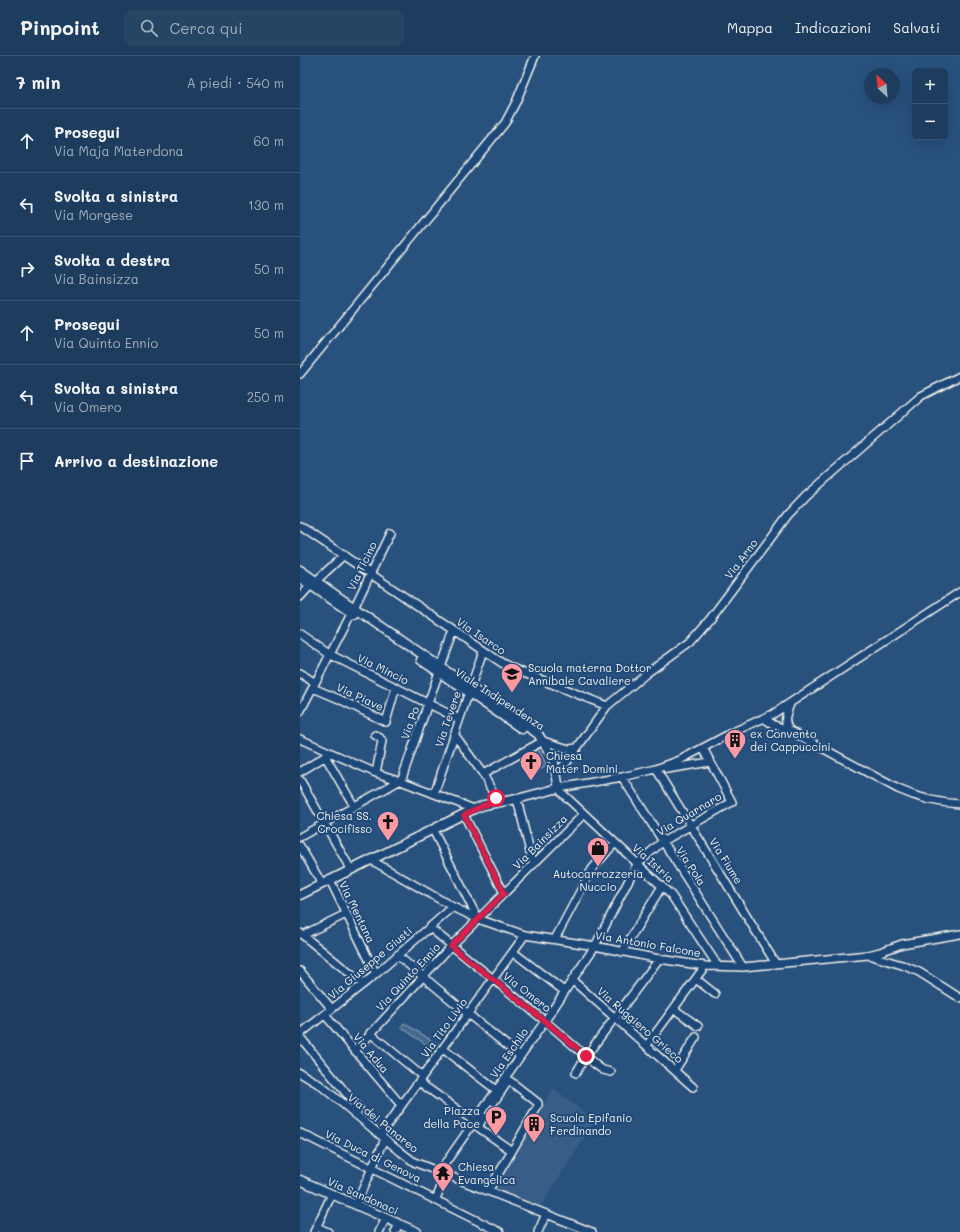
<!DOCTYPE html>
<html lang="it">
<meta charset="utf-8">
<style>
body{margin:0;font-family:Mali,sans-serif;background:#264464;color:#f1f3f6}
.controls{position:absolute;right:12px;top:12px;display:grid;overflow:hidden;border-radius:6px;box-shadow:0 4px 16px #0002}
.controls button{width:36px;height:36px;display:grid;place-items:center;padding:0;border:0;border-bottom:1px solid #3c5673;background:#1e3d5e;color:#f1f3f6;font:20px sans-serif}
.compass{position:absolute;left:564px;top:12px;width:36px;height:36px;border-radius:50%;background:#1e3d5e;box-shadow:0 4px 16px #0002;rotate:334deg}
.stop{position:absolute;width:12px;height:12px;margin:-9px;border:3px solid #e11d48;border-radius:50%;background:#fff}
.stop.end{background:#e11d48;border-color:#fff;box-shadow:0 1px 4px #0008}
.list{margin:0;padding:0;list-style:none}
h2{display:flex;justify-content:space-between;align-items:center;height:52px;margin:0;padding:0 16px;font-size:17px}
h2 small{font-size:13px;font-weight:400;color:#a1aebc}
.list li{display:grid;grid-template-columns:26px 1fr auto;gap:12px;align-items:center;box-sizing:border-box;height:64px;padding:0 16px;border-top:1px solid #3c5673}
.list b{display:block;font-size:15px;white-space:nowrap}
.list p{margin:0;font-size:13px;white-space:nowrap;color:#a1aebc}
.list em{font-size:13px;font-style:normal;color:#a1aebc}
.icon{flex:none;width:22px;height:22px;fill:none;stroke:currentColor;stroke-width:2;stroke-linecap:round;stroke-linejoin:round}
.map{position:relative;flex:none;width:660px;height:1176px;overflow:hidden}
header{display:flex;align-items:center;gap:24px;box-sizing:border-box;height:56px;padding:0 20px;background:#1e3d5e;border-bottom:1px solid #3c5673}
header strong{font-size:19px}
nav{display:flex;gap:22px;margin-inline-start:auto;font-size:14px}
.search{width:280px;height:36px;background:#264464;display:flex;align-items:center;gap:10px;box-sizing:border-box;padding:0 14px;border-radius:6px;color:#a1aebc;font-size:15px}
main{display:flex}
aside{flex:1;background:#1e3d5e}
.map>svg:first-child{display:block}
.built{fill:#375d86}
.green{fill:#45688e;stroke:#9cacbb}
.lines{fill:none;stroke-linecap:round;stroke-linejoin:round}
.minor-casing{stroke:#f4f1e8;stroke-width:10}
.major-casing{stroke:#f4f1e8;stroke-width:11}
.minor{stroke:#1f4a7a;stroke-width:7}
.major{stroke:#1f4a7a;stroke-width:8}
.route{stroke:#e11d48;stroke-width:5}
.labels{text-anchor:middle;stroke-width:4;stroke-linejoin:round;paint-order:stroke}
.street-label{font-size:11px;fill:#f4f1e8;stroke:#1f4a7a}
.poi-label{font-size:11px;fill:#f4f1e8;stroke:#1f4a7a;text-anchor:start}
</style>
<header>
<strong>Pinpoint</strong>
<div class="search"><svg class="icon" aria-label="search" viewBox="0 0 24 24"><circle cx="10" cy="10" r="6"/><path d="M15 15l6 6"/></svg>Cerca qui</div>
<nav><a>Mappa</a><a>Indicazioni</a><a>Salvati</a></nav>
</header>
<main>
<aside>
<h2>7 min<small>A piedi · 540 m</small></h2>
<ul class="list">
<li><svg class="icon" aria-label="ahead" viewBox="0 0 24 24"><path d="M12 20V5M6 11l6-6 6 6"/></svg><div><b>Prosegui</b><p>Via Maja Materdona</p></div><em>60 m</em></li>
<li><svg class="icon" aria-label="left" viewBox="0 0 24 24"><path d="M17 20v-9H6M10 6l-5 5 5 5"/></svg><div><b>Svolta a sinistra</b><p>Via Morgese</p></div><em>130 m</em></li>
<li><svg class="icon" aria-label="right" viewBox="0 0 24 24"><path d="M7 20v-9h11M14 6l5 5-5 5"/></svg><div><b>Svolta a destra</b><p>Via Bainsizza</p></div><em>50 m</em></li>
<li><svg class="icon" aria-label="ahead" viewBox="0 0 24 24"><path d="M12 20V5M6 11l6-6 6 6"/></svg><div><b>Prosegui</b><p>Via Quinto Ennio</p></div><em>50 m</em></li>
<li><svg class="icon" aria-label="left" viewBox="0 0 24 24"><path d="M17 20v-9H6M10 6l-5 5 5 5"/></svg><div><b>Svolta a sinistra</b><p>Via Omero</p></div><em>250 m</em></li>
<li><svg class="icon" aria-label="arrive" viewBox="0 0 24 24"><path d="M6 21V4h12l-3 4 3 4H6"/></svg><div><b>Arrivo a destinazione</b></div></li>
</ul>
</aside>
<div class="map">
<svg width="660" height="1176" viewBox="0 0 660 1176">
<rect width="100%" height="100%" fill="#28517e"/>
<filter id="ink" filterUnits="userSpaceOnUse"><feTurbulence type="fractalNoise" baseFrequency=".025" numOctaves="2"/><feDisplacementMap in="SourceGraphic" scale="8" xChannelSelector="R" yChannelSelector="G"/><feConvolveMatrix kernelMatrix="1 2 1 2 8 2 1 2 1" color-interpolation-filters="sRGB"/></filter>
<g filter="url(#ink)">
<path class="built" d="M253 1032 295 1065 241 1150 195 1132Z"/>
<path class="green" d="M238 692 247 710 237 715 228 698Z
M104 967 139 989 135 995 101 971Z"/>
<g class="lines">
<g class="minor-casing">
<path id="minor" d="M0 318 205 67 216 46 235 0
M0 470 202 607 214 613 307 650
M16 525 44 499
M0 541 11 529
M54 552 90 477
M0 578 29 598 159 663
M141 611 154 575
M0 617 15 627
M13 632 39 643 86 666 96 631
M0 656 51 558
M465 663 474 669 489 674 598 733C618 742 638 747 660 748
M489 674C483 664 486 659 490 648
M154 678 183 718 198 746
M75 679 80 682 82 685 76 717
M0 683 76 717 101 725 174 753
M25 700 54 750
M356 713 476 908
M367 713 410 706
M0 716 29 698
M257 716 267 706 307 650 347 617 390 586 410 563 488 459 506 440 621 340 660 320
M183 718 243 685 269 693 277 692
M322 721 443 911
M0 724 51 814
M101 725 139 616
M134 738 183 595
M217 743 231 800 234 808
M164 759 204 837
M133 774 178 863
M0 781 99 725
M0 790 22 828
M71 804 153 851 178 863 225 879 295 890 359 903 405 910 443 911 568 899 580 896 602 888 660 878
M30 824 76 918
M130 872 245 965 296 1009 303 1014 311 1016
M0 877 63 928
M3 879 46 858
M255 883 292 813 315 787
M213 896 264 935
M322 896 362 830
M97 899 168 958 220 1000
M568 899 602 909 619 916 660 942
M418 910 371 839 262 737 259 732 322 721 356 713 380 704 433 676 473 658 660 536
M0 915 32 953
M396 923 415 938
M272 924 393 1031
M374 953 398 970
M25 959 101 1049
M70 977 122 1020
M0 978 76 918 153 851
M0 981 59 1053 54 1058
M347 989 405 910
M143 993 196 1034
M55 995 151 890 284 758
M375 1014 396 981
M0 1017 20 1029 101 1096 114 1106 292 1176
M276 1017 286 1000 359 903
M119 1026 175 1066
M194 1046 207 1027 210 1025 238 1047V1050L212 1095
M184 1061 180 1067 179 1072 212 1095 188 1135
M0 1077 200 1176
M80 1079 225 879
M139 1116 245 965 295 890 337 808 362 786 432 746 403 692
M136 1143 146 1118
M56 1148 85 1083
M17 1171 28 1176
M14 1176 32 1138
M79 1176 86 1162
M95 1176 99 1168
M238 1176 246 1158"/>
</g>
<g class="major-casing">
<path id="major" d="M0 514 53 551
M0 522 47 554
M49.5 555a3.5 3.5 0 1 1 7 0a3.5 3.5 0 1 1-7 0Z
M121 604 222 673
M0 839 174 753 184 749 217 743 259 732 253 702 238 678 56 553
M0 1124 117 1176"/>
</g>
<use href="#minor" class="minor"/>
<use href="#major" class="major"/>
</g>
</g>
<g class="lines" filter="url(#ink)">
<path class="route" d="M196 742 198 746 184 749 164 759 204 837 151 890 245 965 286 1000"/>
</g>
<defs>
<g id="school-pin" transform="scale(1.15)"><path d="M0 17L-7.5 6A9.5 9.5 0 1 1 7.5 6Z" fill="#ff9aa2" stroke="#1f4a7a"/><path d="M0-5L7-2L0 1L-7-2ZM-4 1L0 2.5L4 1V4Q0 6-4 4Z" fill="#111"/></g>
<g id="building-pin" transform="scale(1.15)"><path d="M0 17L-7.5 6A9.5 9.5 0 1 1 7.5 6Z" fill="#ff9aa2" stroke="#1f4a7a"/><path d="M-4-6H4V6H1V3H-1V6H-4ZM-2.5-4.3h1.7v1.8h-1.7ZM.8-4.3h1.7v1.8H.8ZM-2.5-1h1.7V.8h-1.7ZM.8-1h1.7V.8H.8Z" fill="#111"/></g>
<g id="church-pin" transform="scale(1.15)"><path d="M0 17L-7.5 6A9.5 9.5 0 1 1 7.5 6Z" fill="#ff9aa2" stroke="#1f4a7a"/><path d="M-1.2-6h2.4v3.5h3.3v2.4h-3.3V6h-2.4V-.1h-3.3v-2.4h3.3Z" fill="#111"/></g>
<g id="shop-pin" transform="scale(1.15)"><path d="M0 17L-7.5 6A9.5 9.5 0 1 1 7.5 6Z" fill="#ff9aa2" stroke="#1f4a7a"/><path d="M-5-2.5h2.3a2.7 3.5 0 0 1 5.4 0H5L5.5 6h-11ZM-1.5-2.5h3a1.5 2.3 0 0 0-3 0Z" fill="#111"/></g>
<g id="parking-pin" transform="scale(1.15)"><path d="M0 17L-7.5 6A9.5 9.5 0 1 1 7.5 6Z" fill="#ff9aa2" stroke="#1f4a7a"/><path d="M-3.5-5.5H1a3.5 3.5 0 0 1 0 7H-1V5.5H-3.5ZM-1-3.4V-.6H.8a1.4 1.4 0 0 0 0-2.8Z" fill="#111"/></g>
<g id="temple-pin" transform="scale(1.15)"><path d="M0 17L-7.5 6A9.5 9.5 0 1 1 7.5 6Z" fill="#ff9aa2" stroke="#1f4a7a"/><path d="M0-6L5-2H3V0L6.5 2.5H4V6H1.5V3h-3V6H-4V2.5H-6.5L-3 0V-2H-5Z" fill="#111"/></g>
</defs>
<g fill-rule="evenodd">
<use href="#school-pin" x="212" y="618"/>
<use href="#building-pin" x="435" y="684"/>
<use href="#church-pin" x="231" y="706"/>
<use href="#church-pin" x="88" y="766"/>
<use href="#shop-pin" x="298" y="792"/>
<use href="#parking-pin" x="196" y="1061"/>
<use href="#building-pin" x="234" y="1068"/>
<use href="#temple-pin" x="143" y="1117"/>
</g>
<g class="labels">
<g class="street-label">
<text transform="translate(441 503) rotate(-53)" y="4">Via Arno</text>
<text transform="translate(62 510) rotate(-64)" y="4">Via Ticino</text>
<text transform="translate(181 580) rotate(34)" y="4">Via Isarco</text>
<text transform="translate(83 613) rotate(26)" y="4">Via Mincio</text>
<text transform="translate(60 641) rotate(25)" y="4">Via Piave</text>
<text transform="translate(200 643) rotate(33)" y="4">Viale Indipendenza</text>
<text transform="translate(148 663) rotate(-71)" y="4">Via Tevere</text>
<text transform="translate(110 667) rotate(-70)" y="4">Via Po</text>
<text transform="translate(389 758) rotate(-31)" y="4">Via Quarnaro</text>
<text transform="translate(240 786) rotate(-45)" y="4">Via Bainsizza</text>
<text transform="translate(426 805) rotate(58)" y="4">Via Fiume</text>
<text transform="translate(353 807) rotate(42)" y="4">Via Istria</text>
<text transform="translate(391 810) rotate(57)" y="4">Via Pola</text>
<text transform="translate(57 856) rotate(64)" y="4">Via Mentana</text>
<text transform="translate(348 888) rotate(10)" y="4">Via Antonio Falcone</text>
<text transform="translate(70 907) rotate(-40)" y="4">Via Giuseppe Giusti</text>
<text transform="translate(108 921) rotate(-47)" y="4">Via Quinto Ennio</text>
<text transform="translate(227 936) rotate(38)" y="4">Via Omero</text>
<text transform="translate(340 969) rotate(41)" y="4">Via Ruggiero Grieco</text>
<text transform="translate(144 972) rotate(-54)" y="4">Via Tito Livio</text>
<text transform="translate(71 997) rotate(50)" y="4">Via Adua</text>
<text transform="translate(209 997) rotate(-55)" y="4">Via Eschilo</text>
<text transform="translate(83 1067) rotate(39)" y="4">Via dei Panareo</text>
<text transform="translate(73 1100) rotate(26)" y="4">Via Duca di Genova</text>
<text transform="translate(63 1140) rotate(24)" y="4">Via Sandonaci</text>
</g>
<g class="poi-label">
<text x="228" y="616">Scuola materna Dottor<tspan x="228" dy="13">Annibale Cavaliere</tspan></text>
<text x="450" y="682">ex Convento<tspan x="450" dy="13">dei Cappuccini</tspan></text>
<text x="246" y="704">Chiesa<tspan x="246" dy="13">Mater Domini</tspan></text>
<text x="72" y="764" text-anchor="end">Chiesa SS.<tspan x="72" dy="13">Crocifisso</tspan></text>
<text x="298" y="822" text-anchor="middle">Autocarrozzeria<tspan x="298" dy="13">Nuccio</tspan></text>
<text x="180" y="1059" text-anchor="end">Piazza<tspan x="180" dy="13">della Pace</tspan></text>
<text x="250" y="1066">Scuola Epifanio<tspan x="250" dy="13">Ferdinando</tspan></text>
<text x="158" y="1115">Chiesa<tspan x="158" dy="13">Evangelica</tspan></text>
</g>
</g>
</svg>
<div class="controls">
<button>+</button>
<button>−</button>
</div>
<svg class="compass" viewBox="-18 -18 36 36"><path d="M0-13l5 13h-10z" fill="#e53935"/><path d="M0 13l5-13h-10z" fill="#a1aebc"/></svg>
<div class="stop" style="left:196px;top:742px"></div>
<div class="stop end" style="left:286px;top:1000px"></div>
</div>
</main>
